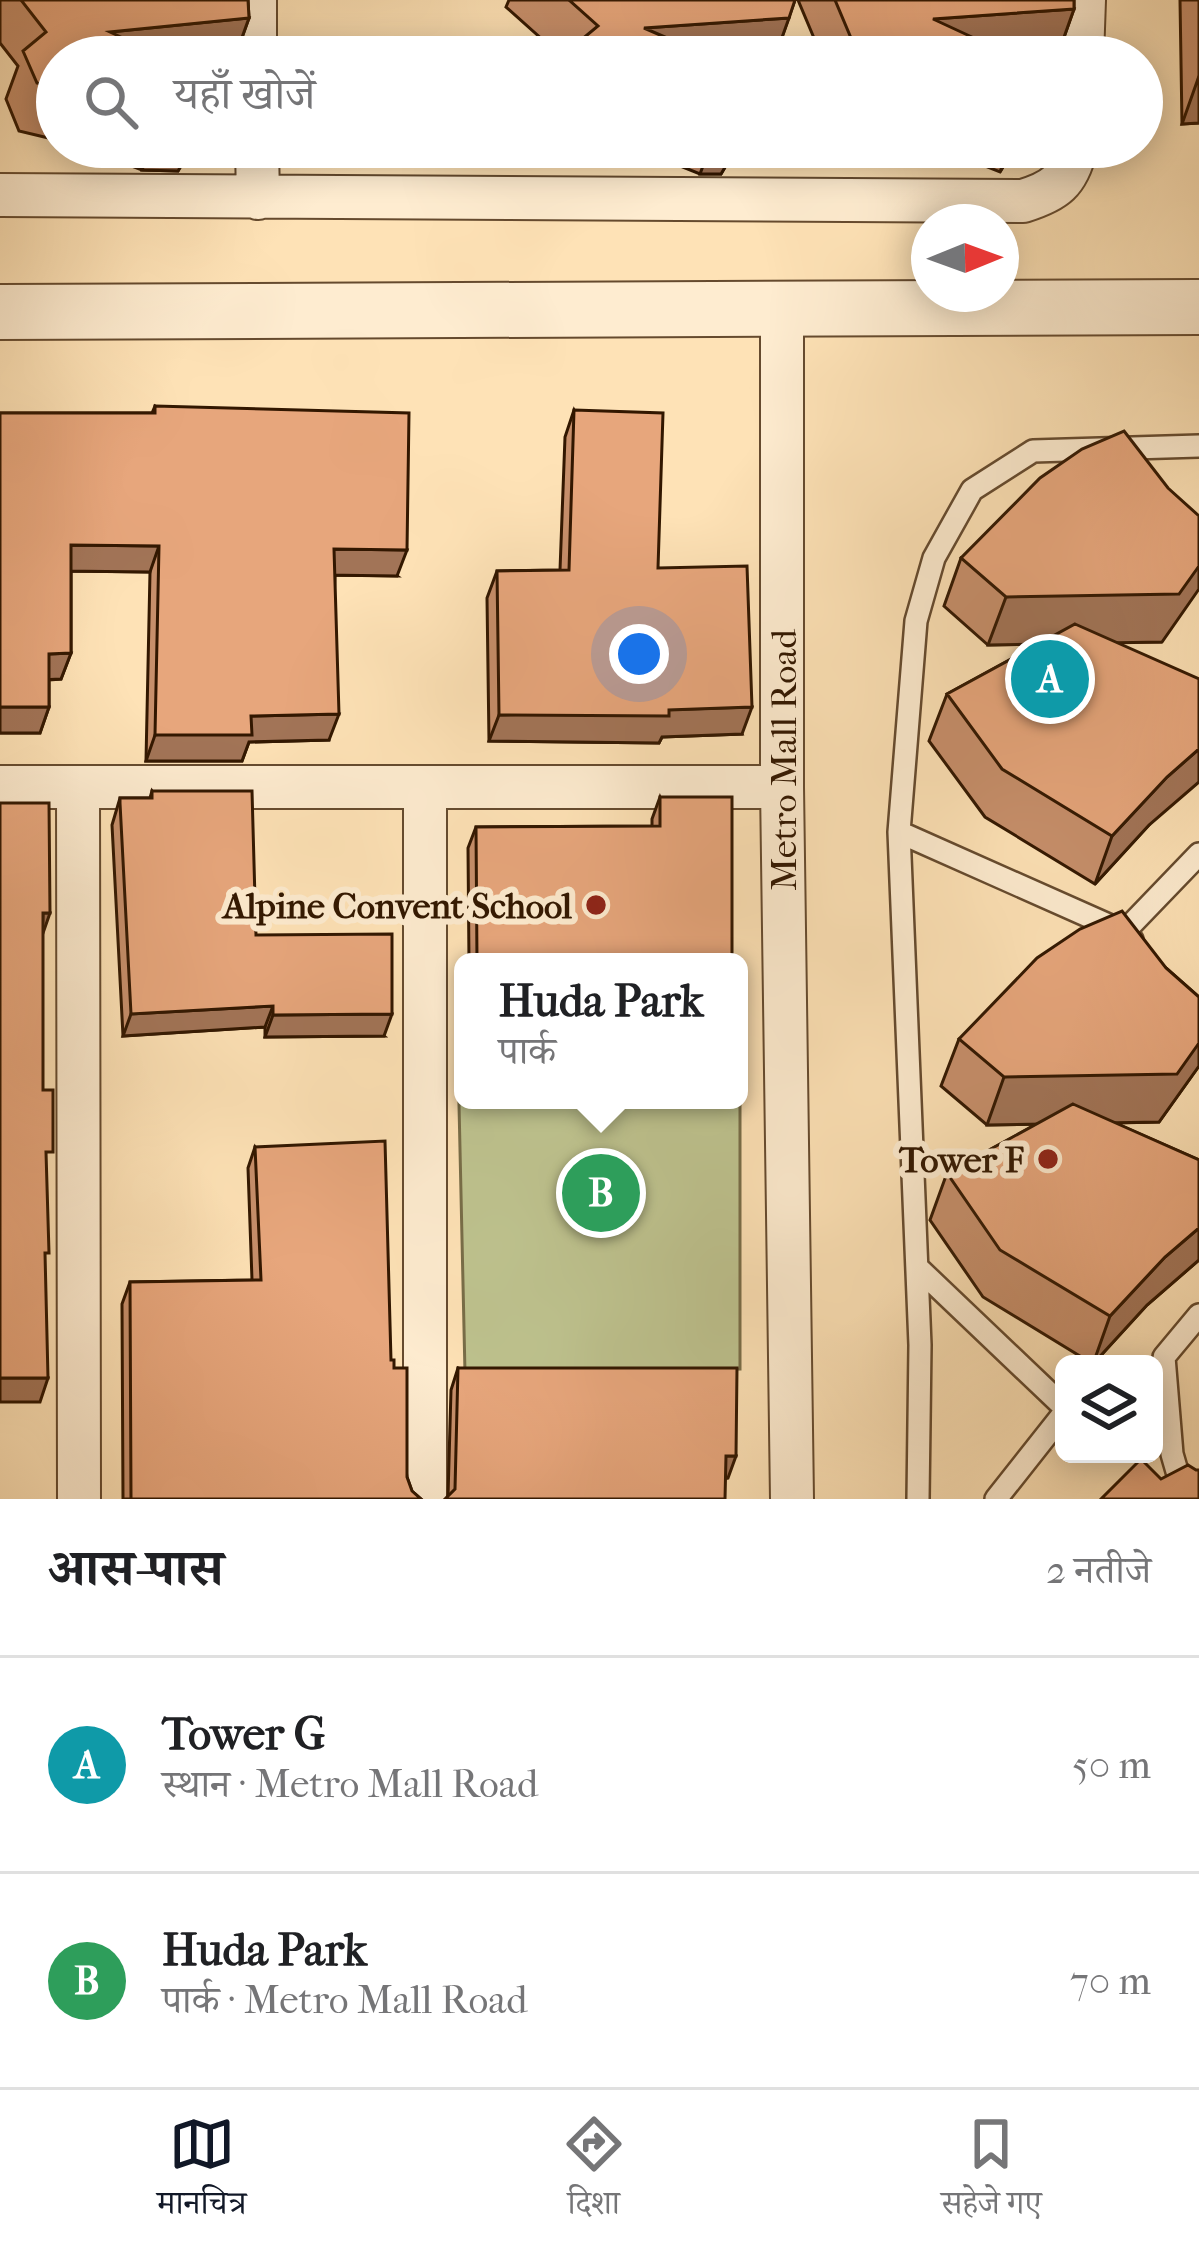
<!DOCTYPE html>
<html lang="hi">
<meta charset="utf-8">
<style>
body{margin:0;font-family:"IM FELL French Canon","Noto Serif Devanagari",serif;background:#f2f2f2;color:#202124}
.controls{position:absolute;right:36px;bottom:36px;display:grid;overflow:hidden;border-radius:18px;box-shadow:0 6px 30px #0003}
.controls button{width:108px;height:108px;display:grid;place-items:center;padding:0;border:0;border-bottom:3px solid #e0e0e0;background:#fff;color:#202124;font:60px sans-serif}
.compass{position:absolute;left:911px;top:204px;width:108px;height:108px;border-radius:50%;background:#fff;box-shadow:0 6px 30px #0003;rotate:89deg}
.you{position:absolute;left:639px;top:654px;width:42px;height:42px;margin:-30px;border:9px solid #fff;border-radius:50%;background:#1a73e8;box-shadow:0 0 0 18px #1a73e833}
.badge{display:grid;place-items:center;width:78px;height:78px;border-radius:50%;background:#111827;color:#fff;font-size:39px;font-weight:700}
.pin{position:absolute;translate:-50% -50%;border:6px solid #fff;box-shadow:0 3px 12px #0006}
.popup{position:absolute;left:454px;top:953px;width:294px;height:156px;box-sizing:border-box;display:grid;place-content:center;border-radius:18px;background:#fff;filter:drop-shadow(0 3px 9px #0005);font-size:39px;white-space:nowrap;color:#757577}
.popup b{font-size:45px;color:#202124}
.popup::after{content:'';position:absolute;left:50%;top:100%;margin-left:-24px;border:24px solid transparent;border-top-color:#fff}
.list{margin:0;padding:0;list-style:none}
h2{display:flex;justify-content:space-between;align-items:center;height:156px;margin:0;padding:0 48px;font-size:51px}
h2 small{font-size:39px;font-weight:400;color:#757577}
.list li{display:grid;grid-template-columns:78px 1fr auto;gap:36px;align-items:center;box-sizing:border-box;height:216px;padding:0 48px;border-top:3px solid #e0e0e0}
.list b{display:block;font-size:45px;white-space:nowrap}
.list p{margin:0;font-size:39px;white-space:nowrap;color:#757577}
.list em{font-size:39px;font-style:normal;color:#757577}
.icon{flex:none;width:66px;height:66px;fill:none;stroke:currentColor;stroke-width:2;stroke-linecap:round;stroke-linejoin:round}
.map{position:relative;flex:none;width:1199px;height:1499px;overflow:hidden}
.search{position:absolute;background:#fff;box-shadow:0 6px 30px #0003;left:36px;right:36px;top:36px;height:132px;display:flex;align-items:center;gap:30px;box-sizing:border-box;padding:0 42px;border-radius:66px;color:#757577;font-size:45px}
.sheet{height:588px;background:#fff}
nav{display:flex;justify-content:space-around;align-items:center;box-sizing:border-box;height:168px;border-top:3px solid #e0e0e0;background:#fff;font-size:33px;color:#757577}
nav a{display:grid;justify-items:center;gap:6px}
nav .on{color:#111827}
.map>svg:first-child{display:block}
.green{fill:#bec38f;stroke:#786d48;stroke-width:3}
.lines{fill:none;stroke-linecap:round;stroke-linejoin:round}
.service-casing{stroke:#654a2e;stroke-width:26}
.minor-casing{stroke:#654a2e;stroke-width:46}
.tertiary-casing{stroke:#654a2e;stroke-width:58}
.service{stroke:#feecd0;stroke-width:21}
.minor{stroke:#feecd0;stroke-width:42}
.tertiary{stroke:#feecd0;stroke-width:54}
.wall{fill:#c78f6b;stroke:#321700;stroke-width:3}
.shaded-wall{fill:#a27457;stroke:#321700;stroke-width:3}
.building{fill:#e7a67c;stroke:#321700;stroke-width:3}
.poi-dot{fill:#8f2418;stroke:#feecd0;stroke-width:4.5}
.labels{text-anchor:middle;stroke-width:12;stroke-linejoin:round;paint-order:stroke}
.street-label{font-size:36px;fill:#321700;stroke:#feecd0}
.poi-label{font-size:36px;font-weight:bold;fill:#321700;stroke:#feecd0;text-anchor:end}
</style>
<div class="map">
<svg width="1199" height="1499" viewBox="0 0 1199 1499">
<rect width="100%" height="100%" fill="#fee2b6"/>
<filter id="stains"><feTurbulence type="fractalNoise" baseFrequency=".00167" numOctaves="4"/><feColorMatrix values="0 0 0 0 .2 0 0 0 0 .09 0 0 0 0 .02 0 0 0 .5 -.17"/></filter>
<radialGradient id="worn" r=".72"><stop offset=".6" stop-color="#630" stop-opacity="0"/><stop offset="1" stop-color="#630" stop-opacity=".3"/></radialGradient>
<path class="green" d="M457 1015H463V1100H739L740 1016V1369L465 1373Z"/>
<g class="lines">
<g class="service-casing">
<path id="service" d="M899 832 1124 932
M1132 940 1124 932 1199 854
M917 1267 1064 1407
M918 1499 920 1345 899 832 916 621 934 558 972 490 1033 451 1199 446
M996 1499 1064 1413
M1185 1499 1172 1454 1164 1357 1199 1315"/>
</g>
<g class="minor-casing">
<path id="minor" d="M255 0V57
M1082 57 1084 0
M257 147 258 198
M0 195 1023 201C1055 191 1068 182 1076 147
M782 308V787L792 1499
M0 787H782
M78 787 79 1499
M425 787V1499"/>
</g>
<g class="tertiary-casing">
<path id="tertiary" d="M0 312 1199 307"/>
</g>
<use href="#service" class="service"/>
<use href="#minor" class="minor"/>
<use href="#tertiary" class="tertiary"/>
</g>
<path class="wall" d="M0 0H248L249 18 235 57H57V140L19 131 6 99 18 66 0 43Z
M509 0H795L775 57H562L506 7Z
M798 0H1074V9L1057 57H822Z
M1180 0H1199V123L1182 124Z
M82 147H192L178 171 142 170Z
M633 147H737L721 174H700Z
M937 147H1015L1000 172Z
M155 406 397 576 335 575 329 740 249 742 242 761H146L150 572 71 571V653L61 679 49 680V707L40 733H0V413H152Z
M574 410 658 568 742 734 662 737 659 743 489 741 487 598 497 571 560 570 565 437Z
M961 558 1162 642H1116L1149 825 1095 884 985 817 929 741 947 694 1039 644 988 645 944 606Z
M152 791 256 935 384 1036 265 1037V1027L123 1036 112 825 120 798H150Z
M660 797 732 962H469L468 848 476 827 652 826V819Z
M1166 968 1199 997V1066L1159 1122 1115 1123 1199 1160V1260L1147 1305 1093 1364 983 1297 930 1220 947 1173 1037 1124 987 1125 941 1086 959 1039Z
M255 1147 391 1360 407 1477 412 1491 421 1499H123L122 1304 130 1282 252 1280 248 1168Z
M458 1368 728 1478 448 1496 451 1390Z"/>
<path class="shaded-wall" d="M1074 9 1057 57H919L933 19Z
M249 18 235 57H101L110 32Z
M789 18 775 57H634L644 28Z
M1199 76V123L1182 124Z
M151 147H192L178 171 142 170Z
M710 147H737L721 174H700Z
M1009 147H1015L1000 172Z
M71 545 159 546 150 572 62 571Z
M334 549 407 550 397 576 325 575Z
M1199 566V589L1162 642 988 645 1006 597Z
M71 653 61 679 39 680 49 654Z
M0 707H49L40 733H0Z
M752 707 742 734 662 737 659 743 489 741 499 715Z
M339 714 329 740 249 742 242 761H146L155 735 251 716Z
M1199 749V782L1149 825 1095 884 1112 836 1167 777Z
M43 913H50L42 936Z
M273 1006 265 1027 123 1036 131 1014Z
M392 1014 384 1036 265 1037 273 1015Z
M1199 1043V1066L1159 1122 987 1125 1004 1077Z
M1199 1228V1260L1147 1305 1093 1364 1110 1316 1165 1257Z
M0 1378H48L40 1402H0Z
M726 1456H736L728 1478H718Z"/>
<path class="building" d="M21 0H248L249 18 110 32 164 57H57V88L37 83 23 51 46 32Z
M569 0H795L789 18 644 28 711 57H572L569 50 598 26Z
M835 0H1074V9L933 19 1015 57H859Z
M155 406 409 413 407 550 334 549 339 714 251 716 252 735H155L159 546 71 545V653L49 654V707H0V413H155Z
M574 410 663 413 658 568 747 566 752 707 669 710V716L499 715 497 571 569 570Z
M1124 431 1168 488 1199 516V566L1179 594 1006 597 961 558 1040 478 1082 449Z
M1075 624 1199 679V749L1167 777 1112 836 1002 769 947 694Z
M152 791H252L256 935 392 934V1014L273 1015V1006L131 1014 120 803V798H152Z
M660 797H732V962H477L476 827 660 826Z
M0 803H49L50 913H43V1090H53V1152H46L49 1253H45L48 1378H0Z
M1122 911 1166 968 1199 997V1043L1177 1074 1004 1077 959 1039 1037 958 1080 929Z
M1073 1104 1199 1160V1228L1165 1257 1110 1316 1000 1250 947 1173Z
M385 1141 391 1360H394V1368H407V1477L412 1491 421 1499H131L130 1282 261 1280 255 1147Z
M458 1368H737L736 1456H726L725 1499H445L455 1489Z
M1141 1459 1161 1479 1188 1465 1196 1470H1199V1499H1101Z"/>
<g class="poi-dot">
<circle cx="596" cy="905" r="12"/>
<circle cx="1048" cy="1159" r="12"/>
</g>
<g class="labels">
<g class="street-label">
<text transform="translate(783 760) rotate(-90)" y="13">Metro Mall Road</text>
</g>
<g class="poi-label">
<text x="572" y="918">Alpine Convent School</text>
<text x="1024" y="1172">Tower F</text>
</g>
</g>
<rect width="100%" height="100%" filter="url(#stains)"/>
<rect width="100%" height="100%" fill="url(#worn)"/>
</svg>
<div class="controls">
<button><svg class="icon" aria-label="layers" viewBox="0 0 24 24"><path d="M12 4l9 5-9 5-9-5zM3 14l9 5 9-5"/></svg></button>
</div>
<svg class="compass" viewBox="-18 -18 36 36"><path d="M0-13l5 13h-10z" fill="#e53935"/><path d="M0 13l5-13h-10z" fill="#757577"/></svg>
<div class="you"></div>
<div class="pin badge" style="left:1050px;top:679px;background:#0f9aa8">A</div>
<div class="pin badge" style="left:601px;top:1193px;background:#2e9e5b">B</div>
<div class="popup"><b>Huda Park</b>पार्क</div>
<div class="search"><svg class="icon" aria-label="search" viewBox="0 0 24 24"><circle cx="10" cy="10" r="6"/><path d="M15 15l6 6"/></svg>यहाँ खोजें</div>
</div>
<section class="sheet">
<h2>आस-पास<small>2 नतीजे</small></h2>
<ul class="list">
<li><span class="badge" style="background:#0f9aa8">A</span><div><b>Tower G</b><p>स्थान · Metro Mall Road</p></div><em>50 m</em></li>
<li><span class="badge" style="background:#2e9e5b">B</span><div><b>Huda Park</b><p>पार्क · Metro Mall Road</p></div><em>70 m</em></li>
</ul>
</section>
<nav>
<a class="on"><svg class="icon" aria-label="map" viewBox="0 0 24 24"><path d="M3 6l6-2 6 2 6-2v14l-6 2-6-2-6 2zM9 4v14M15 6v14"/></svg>मानचित्र</a>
<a><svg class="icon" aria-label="directions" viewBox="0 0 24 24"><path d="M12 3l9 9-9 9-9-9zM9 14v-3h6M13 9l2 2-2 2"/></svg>दिशा</a>
<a><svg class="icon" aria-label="saved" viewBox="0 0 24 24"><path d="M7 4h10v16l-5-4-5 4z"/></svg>सहेजे गए</a>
</nav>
